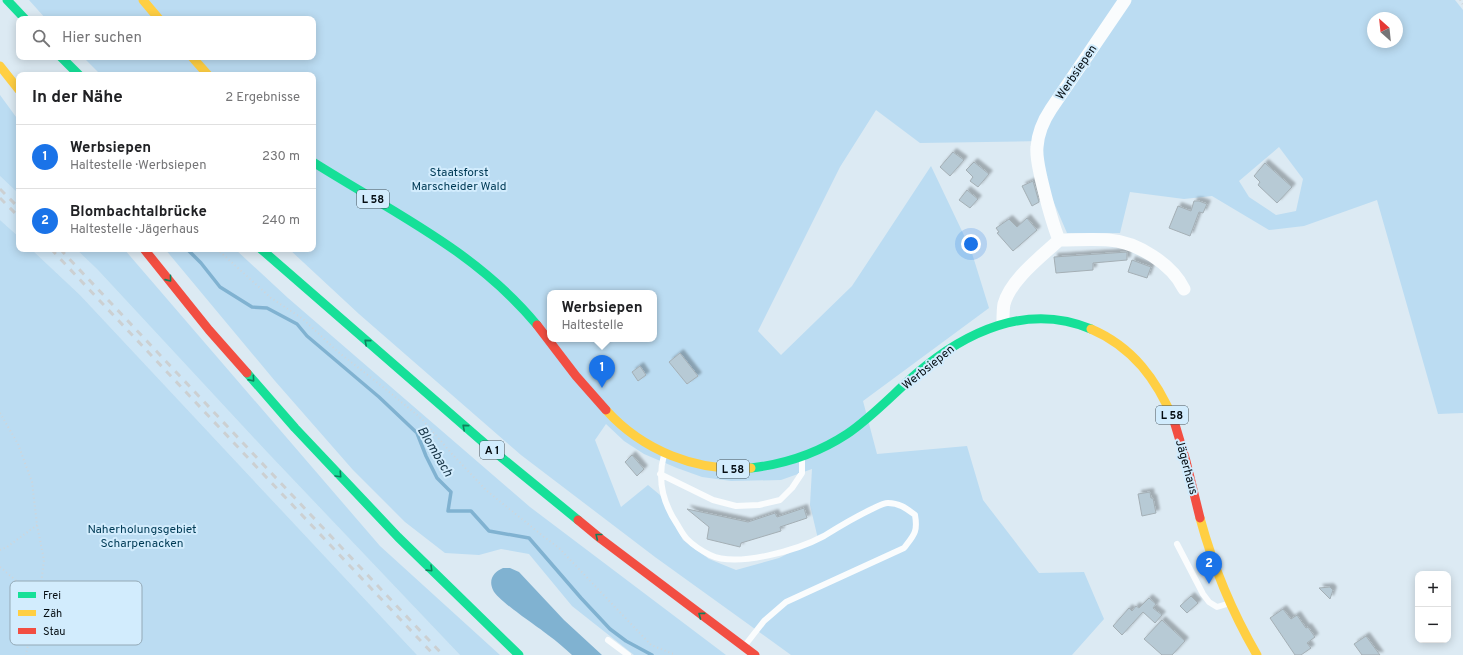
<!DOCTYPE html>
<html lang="de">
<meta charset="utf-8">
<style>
body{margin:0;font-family:Overpass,sans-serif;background:#f2f2f2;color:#202124}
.controls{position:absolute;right:12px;bottom:12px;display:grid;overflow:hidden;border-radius:8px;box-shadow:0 2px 10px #0003}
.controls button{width:36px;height:36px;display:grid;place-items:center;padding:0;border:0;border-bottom:1px solid #e0e0e0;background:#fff;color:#202124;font:20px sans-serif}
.compass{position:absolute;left:1367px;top:12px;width:36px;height:36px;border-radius:50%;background:#fff;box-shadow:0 2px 10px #0003;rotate:333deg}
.you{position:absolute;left:971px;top:244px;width:14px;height:14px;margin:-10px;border:3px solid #fff;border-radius:50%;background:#1a73e8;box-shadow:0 0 0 6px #1a73e833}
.badge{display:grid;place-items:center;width:26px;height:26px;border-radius:50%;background:#1a73e8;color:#fff;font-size:13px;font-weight:700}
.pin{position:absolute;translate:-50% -33px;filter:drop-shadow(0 1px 2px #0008)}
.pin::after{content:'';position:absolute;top:21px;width:14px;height:12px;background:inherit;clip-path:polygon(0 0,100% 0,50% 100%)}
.popup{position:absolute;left:547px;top:290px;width:110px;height:52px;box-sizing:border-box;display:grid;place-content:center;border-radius:8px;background:#fff;filter:drop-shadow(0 1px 3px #0005);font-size:13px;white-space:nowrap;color:#757577}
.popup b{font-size:15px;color:#202124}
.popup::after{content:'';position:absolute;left:50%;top:100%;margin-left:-8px;border:8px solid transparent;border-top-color:#fff}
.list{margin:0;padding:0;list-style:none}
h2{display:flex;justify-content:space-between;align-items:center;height:52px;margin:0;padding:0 16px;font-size:17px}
h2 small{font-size:13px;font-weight:400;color:#757577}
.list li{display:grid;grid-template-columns:26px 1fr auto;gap:12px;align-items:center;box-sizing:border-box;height:64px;padding:0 16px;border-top:1px solid #e0e0e0}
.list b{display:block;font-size:15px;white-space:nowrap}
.list p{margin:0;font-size:13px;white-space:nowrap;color:#757577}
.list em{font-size:13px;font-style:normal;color:#757577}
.icon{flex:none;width:22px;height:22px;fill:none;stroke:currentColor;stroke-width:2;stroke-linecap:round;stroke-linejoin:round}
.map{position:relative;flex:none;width:1463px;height:655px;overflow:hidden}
.search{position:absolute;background:#fff;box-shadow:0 2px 10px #0003;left:16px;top:16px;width:300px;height:44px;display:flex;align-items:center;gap:10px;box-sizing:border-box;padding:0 14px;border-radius:8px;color:#757577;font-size:15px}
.panel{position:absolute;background:#fff;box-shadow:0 2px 10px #0003;left:16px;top:72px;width:300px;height:180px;border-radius:8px}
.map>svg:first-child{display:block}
.built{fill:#cee6f6}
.green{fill:#bbdcf2;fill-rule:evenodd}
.water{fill:#80b2d1}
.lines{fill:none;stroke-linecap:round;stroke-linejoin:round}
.stream{stroke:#80b2d1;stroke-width:3.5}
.building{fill:#b7cad5;stroke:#a4afb5;filter:url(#shadow)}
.path{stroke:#d1d5d8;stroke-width:2;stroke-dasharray:1 3;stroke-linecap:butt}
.lane{stroke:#fafcfd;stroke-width:6}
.street{stroke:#fafcfd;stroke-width:13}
.fast{stroke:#16e098;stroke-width:9}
.slow{stroke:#ffcf43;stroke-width:9}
.jam{stroke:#f24e42;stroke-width:9}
.rail{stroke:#ccd0d2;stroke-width:3;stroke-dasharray:7 7;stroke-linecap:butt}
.oneway{stroke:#0e815c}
.labels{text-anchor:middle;stroke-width:4;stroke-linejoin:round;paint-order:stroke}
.shield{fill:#d2ecfd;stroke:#425058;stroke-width:1}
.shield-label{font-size:11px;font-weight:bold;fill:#050d12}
.street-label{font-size:12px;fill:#050d12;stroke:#d2ecfd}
.park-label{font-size:12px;fill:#013b56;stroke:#d2ecfd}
.water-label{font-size:13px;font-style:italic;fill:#143244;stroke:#d2ecfd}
.key{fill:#d2ecfd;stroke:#94a9b6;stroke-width:1}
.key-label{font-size:11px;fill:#050d12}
</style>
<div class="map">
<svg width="1463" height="655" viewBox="0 0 1463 655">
<defs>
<filter id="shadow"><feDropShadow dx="3.5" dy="-3.5" stdDeviation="1" flood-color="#0004"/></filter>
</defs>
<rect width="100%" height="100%" fill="#dceaf3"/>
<path class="built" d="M0 176 19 194V237L0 220Z
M31 249H76L97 269 267 452 460 655H417L80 295Z"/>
<path class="green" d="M29 0H1455L1463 10V413L1438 414 1377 200 1304 226 1269 230 1212 196 1184 199 1130 192 1120 233H1067L1045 182 1042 141 920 143 876 110 840 167 758 331 781 355 852 286 931 166 971 250 989 308 863 401 877 454 967 446 983 500 1039 573 1084 572 1104 619 1072 655H791L655 557 521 455 359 314 289 249H313V75H101L83 57H313V19H46ZM1373 18H1397V42H1373ZM1279 147 1303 179 1296 211 1276 215 1249 197 1239 181ZM550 293H654V339H550ZM606 424 624 441 644 454 677 468 702 477 731 481 781 480 812 469 810 505 818 539 779 558 736 570 709 559 683 540 660 495 648 485 621 507 595 440Z
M0 95 19 121V194L0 176Z
M0 220 19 237V249H31L80 295 417 655H0Z
M76 249H124L380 546 500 655H460L267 452 97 269Z
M165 249H235L288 298 530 507 726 655H634L572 606 529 554 501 549 479 555 445 553 405 522 353 470 275 381Z"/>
<path class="water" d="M503 568H510L519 572 564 620 602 655H572C564 648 557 641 548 635 537 626 498 601 493 590 488 579 494 572 503 568Z"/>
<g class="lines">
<path class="stream" d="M187 249 201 263 220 287 252 307 267 308 297 324 307 336 379 397 417 433 426 456 437 478 451 492 448 511H471L489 531 529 538 581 598 610 629 626 641 652 655"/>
</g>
<path class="building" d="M953 152 964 160 950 176 940 167Z
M974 162 989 174 978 187 970 181 973 177 966 170Z
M1265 163 1292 187 1277 203 1258 185 1260 182 1254 176Z
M1033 181 1039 202 1032 206 1022 186Z
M967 190 978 199 970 208 959 200Z
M1194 201H1199L1207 204 1203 213 1199 212 1190 236 1169 228 1178 206 1191 211Z
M1027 218 1037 230 1013 251 997 233 999 232 996 228 1009 219 1017 227Z
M1127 252V260L1093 263V270L1056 273 1054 257Z
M1132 260 1151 267 1147 278 1128 272Z
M680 353 698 376 687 384 669 362Z
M640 366 646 375 638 381 632 372Z
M632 455 644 469 637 476 625 462Z
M1150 492 1151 498H1153L1156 513 1142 516 1138 494Z
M804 508 807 518 780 527 781 531 741 543 740 547 707 539 709 527 687 509 748 522 775 513 777 517Z
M1330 587 1333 590 1330 599 1319 588Z
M1191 596 1198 603 1187 613 1180 606Z
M1149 598 1156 604 1153 608 1162 615 1155 623 1143 612 1122 635 1113 626 1129 608 1132 611 1136 606 1139 608Z
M1283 609 1291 619 1297 615 1306 628 1308 627 1315 637 1307 643 1311 648 1301 655H1295L1270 618Z
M1162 620 1185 641 1172 655H1162L1144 639Z
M1366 636 1380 655H1362L1354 644Z"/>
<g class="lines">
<path class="path" d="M1460 0 1463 5
M217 249 271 298 303 319 337 351 388 391 422 419 452 454 487 491 543 536 559 548 651 645 676 655
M0 413 18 444 32 482 37 525 44 560 39 600 34 612 26 655
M0 550 7 547 37 525
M0 567 39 600"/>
<path class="lane" d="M664 455C657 480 663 503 677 524 680 529 683 535 687 539 693 545 702 551 710 555 737 568 798 550 824 536 840 526 857 516 874 508 878 506 884 503 888 503 900 503 907 509 915 515 918 532 914 535 904 548L786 602 764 621 746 644
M660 474 713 500 736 506 759 505 780 500 792 488 802 473V461
M1177 544 1203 594 1209 602 1217 607 1227 604
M608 640 628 655"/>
<path class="street" d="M1059 240C1051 220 1046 199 1041 178 1039 168 1036 157 1037 147 1038 133 1043 121 1051 109L1125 0
M1059 240C1076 240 1093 239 1109 240 1137 242 1172 264 1184 289
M1003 322C1003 316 1003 309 1004 304 1011 279 1041 257 1059 240"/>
<path class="fast" d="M7 0 25 19
M61 57 79 75
M313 162C392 212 476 251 537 325
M261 249 491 449 578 520
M247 373 295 428 398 537 519 655
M751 468C786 464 818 453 847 434 872 417 893 394 916 374 965 332 1027 302 1091 329"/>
<path class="slow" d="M143 0 159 19
M192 57 208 75
M0 66 19 90
M1091 329C1133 347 1157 380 1174 421
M606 410C643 451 697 472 751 468
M1200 518C1213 566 1232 612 1257 655"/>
<path class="jam" d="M144 249 209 330 247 373
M537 325 576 376 606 410
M1174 421 1186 461 1200 518
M578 520 601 539 755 655"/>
<path class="rail" d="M0 189 19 208
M0 198 19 217
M51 249 434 655
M60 249 443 655"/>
</g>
<defs><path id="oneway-chevron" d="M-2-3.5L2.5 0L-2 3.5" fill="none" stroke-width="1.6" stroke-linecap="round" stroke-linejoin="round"/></defs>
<g class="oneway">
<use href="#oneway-chevron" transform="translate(169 279) rotate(51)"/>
<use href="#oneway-chevron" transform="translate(367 342) rotate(-139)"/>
<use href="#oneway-chevron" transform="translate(252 379) rotate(49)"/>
<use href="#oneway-chevron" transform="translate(465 427) rotate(-139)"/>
<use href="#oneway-chevron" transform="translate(339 475) rotate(47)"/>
<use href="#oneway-chevron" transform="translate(598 536) rotate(-141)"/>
<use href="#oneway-chevron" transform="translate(430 569) rotate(44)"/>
<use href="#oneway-chevron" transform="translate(701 615) rotate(-143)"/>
</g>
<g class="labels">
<g class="shield">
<rect x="357" y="190" width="32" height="18" rx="3"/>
<rect x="1156" y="406" width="32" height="18" rx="3"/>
<rect x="480" y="441" width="24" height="18" rx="3"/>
<rect x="717" y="460" width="32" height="18" rx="3"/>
</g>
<g class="shield-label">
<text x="373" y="203">L 58</text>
<text x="1172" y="419">L 58</text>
<text x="492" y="454">A 1</text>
<text x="733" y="473">L 58</text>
</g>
<g class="street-label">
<text transform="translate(1076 72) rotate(-56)" y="4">Werbsiepen</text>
<text transform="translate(928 367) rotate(-39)" y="4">Werbsiepen</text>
<text transform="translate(1187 467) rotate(75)" y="4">Jägerhaus</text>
</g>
<g class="park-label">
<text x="459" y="176">Staatsforst<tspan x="459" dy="14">Marscheider Wald</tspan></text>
<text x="142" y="533">Naherholungsgebiet<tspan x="142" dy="14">Scharpenacken</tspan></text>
</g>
<g class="water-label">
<text transform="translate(436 451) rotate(59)" y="5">Blombach</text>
</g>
</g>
<rect x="10" y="581" width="132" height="64" rx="6" class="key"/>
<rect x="18" y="592" width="18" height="6" fill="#16e098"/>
<rect x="18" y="610" width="18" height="6" fill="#ffcf43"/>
<rect x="18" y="628" width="18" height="6" fill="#f24e42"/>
<g class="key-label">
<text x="43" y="599">Frei</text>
<text x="43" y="617">Zäh</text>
<text x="43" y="635">Stau</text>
</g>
</svg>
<div class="controls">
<button>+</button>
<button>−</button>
</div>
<svg class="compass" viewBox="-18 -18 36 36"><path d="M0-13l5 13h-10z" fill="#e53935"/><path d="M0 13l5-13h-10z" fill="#757577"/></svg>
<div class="you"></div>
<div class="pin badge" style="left:602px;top:388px">1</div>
<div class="popup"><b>Werbsiepen</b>Haltestelle</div>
<div class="pin badge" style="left:1209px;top:584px">2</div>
<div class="search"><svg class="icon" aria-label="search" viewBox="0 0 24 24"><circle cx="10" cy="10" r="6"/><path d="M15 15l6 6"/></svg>Hier suchen</div>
<section class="panel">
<h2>In der Nähe<small>2 Ergebnisse</small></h2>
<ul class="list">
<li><span class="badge">1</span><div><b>Werbsiepen</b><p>Haltestelle · Werbsiepen</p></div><em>230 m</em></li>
<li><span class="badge">2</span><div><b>Blombachtalbrücke</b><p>Haltestelle · Jägerhaus</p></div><em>240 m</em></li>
</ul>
</section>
</div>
